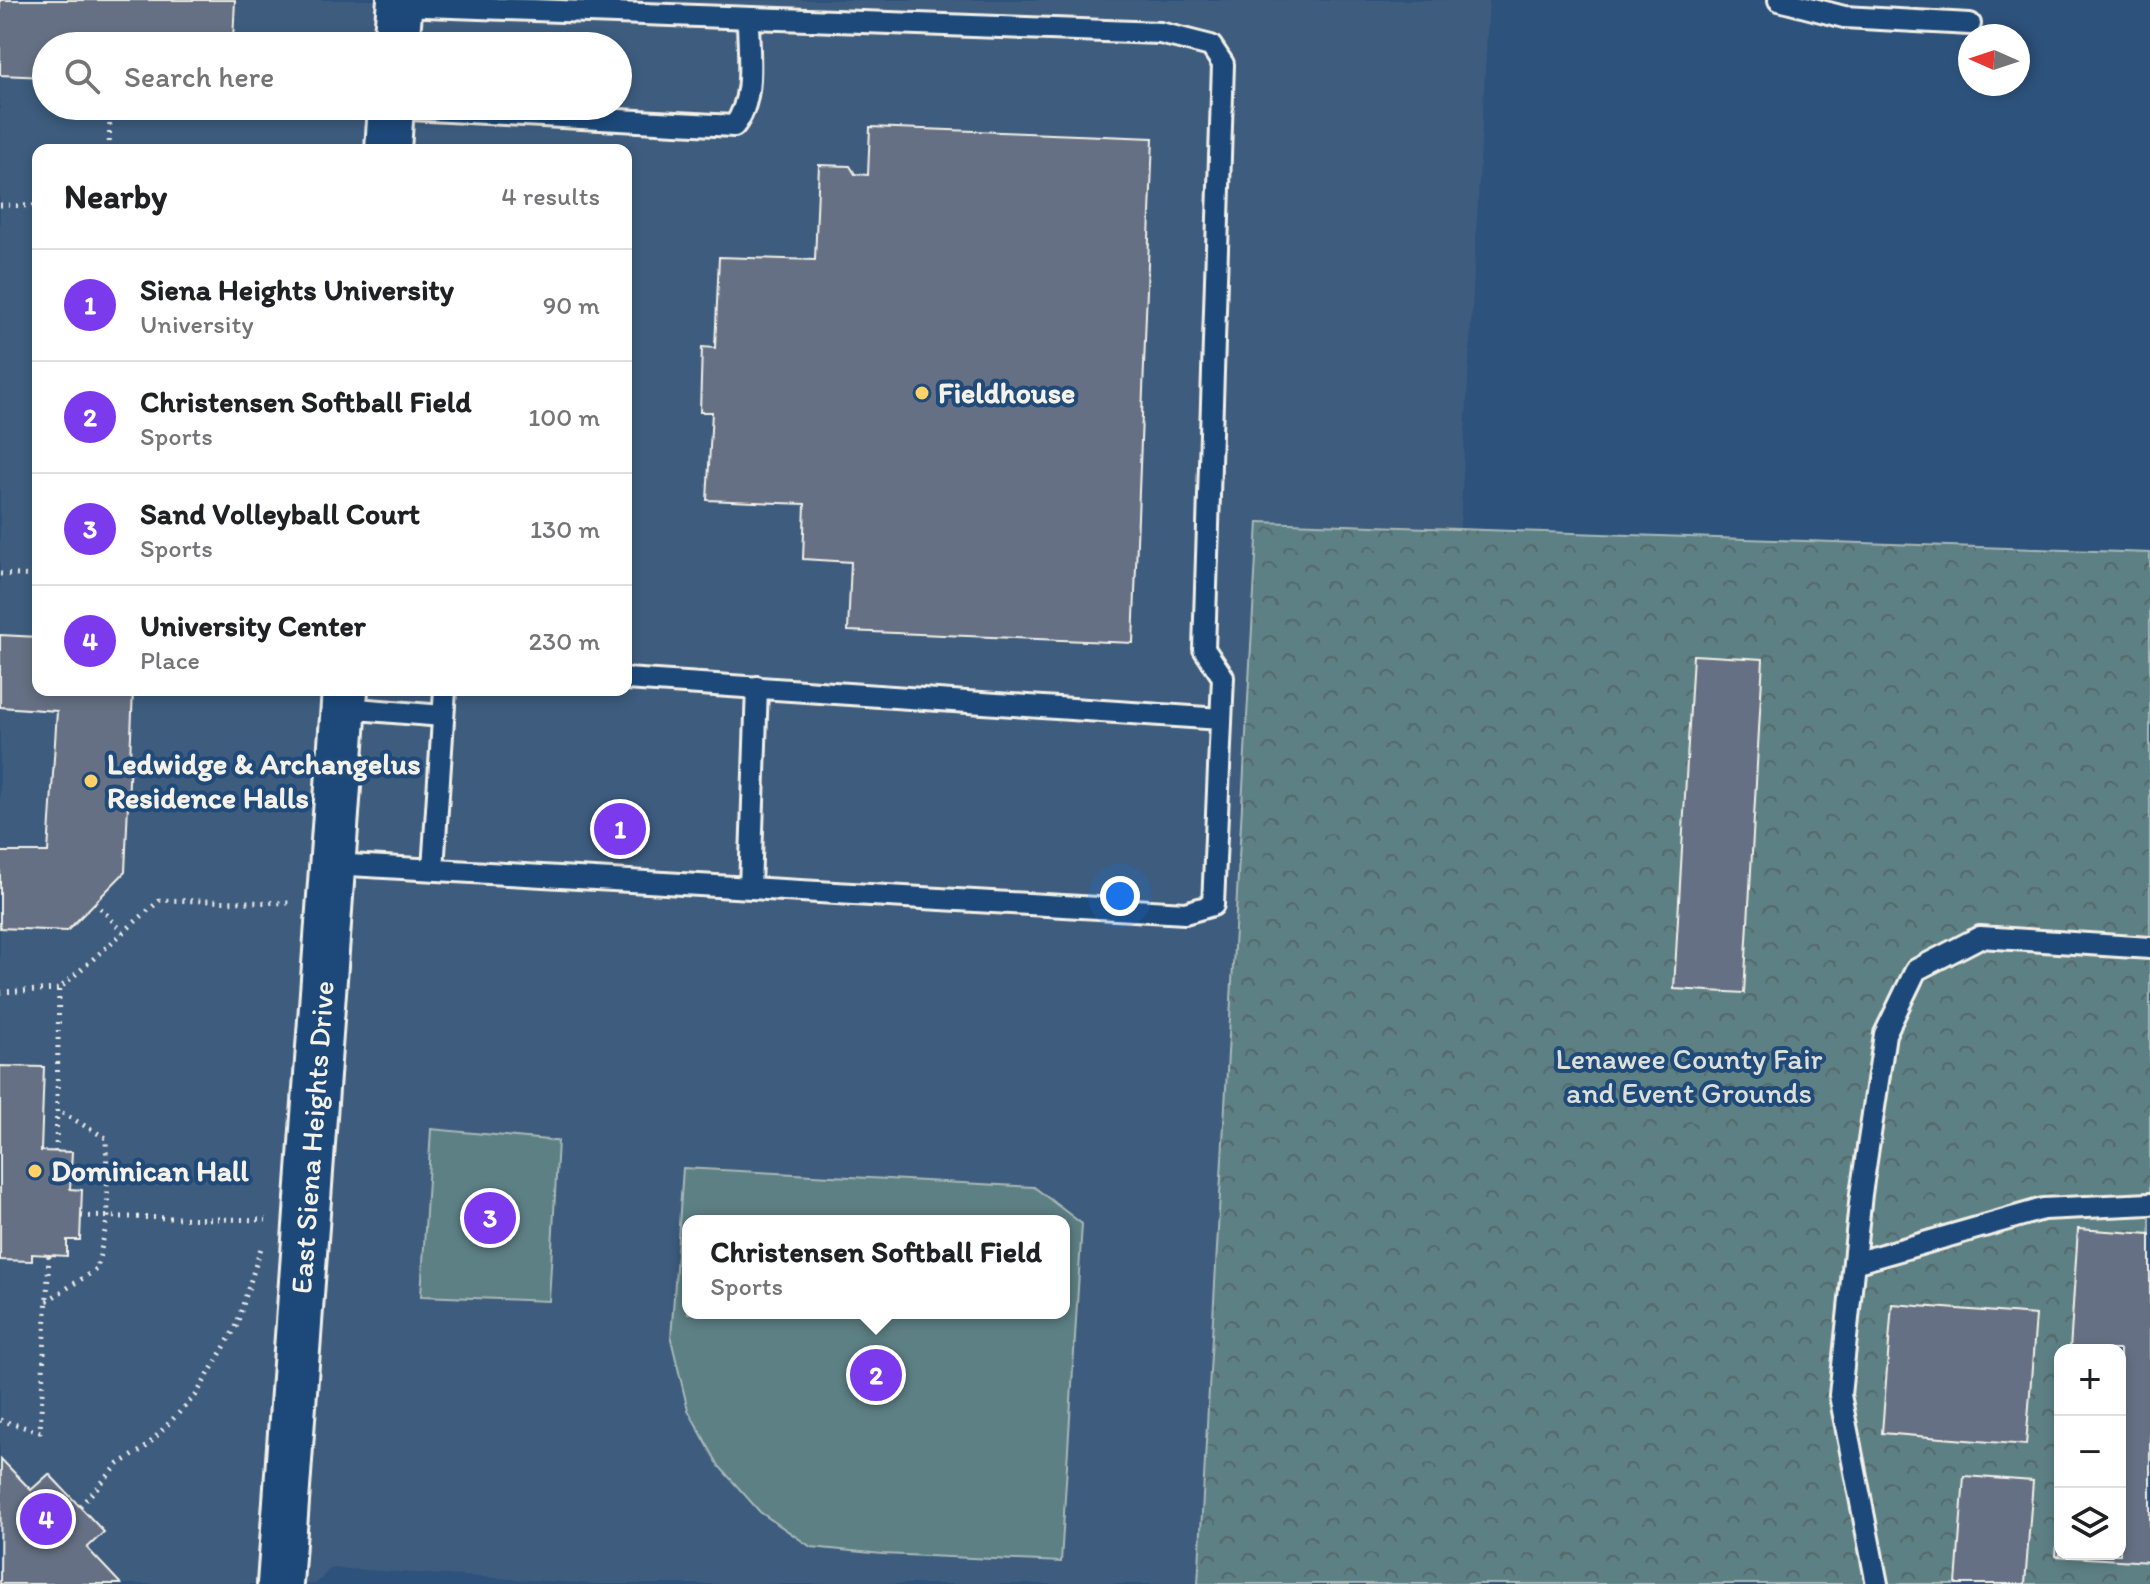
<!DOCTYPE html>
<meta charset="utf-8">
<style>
body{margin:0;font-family:Itim,sans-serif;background:#f2f2f2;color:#202124}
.controls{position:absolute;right:24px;bottom:24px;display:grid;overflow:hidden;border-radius:16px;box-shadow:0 4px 12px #0003}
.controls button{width:72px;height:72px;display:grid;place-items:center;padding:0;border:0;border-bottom:2px solid #e0e0e0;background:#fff;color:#202124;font:40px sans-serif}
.compass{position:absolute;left:1958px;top:24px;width:72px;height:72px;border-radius:50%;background:#fff;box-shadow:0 4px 12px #0003;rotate:273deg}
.you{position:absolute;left:1120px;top:896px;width:28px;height:28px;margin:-20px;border:6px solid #fff;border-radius:50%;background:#1a73e8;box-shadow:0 0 0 12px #1a73e833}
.badge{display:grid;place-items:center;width:52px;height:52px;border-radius:50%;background:#7c3aed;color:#fff;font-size:26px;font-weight:700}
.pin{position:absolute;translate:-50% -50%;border:4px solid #fff;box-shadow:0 2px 8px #0006}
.popup{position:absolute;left:682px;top:1215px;width:388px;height:104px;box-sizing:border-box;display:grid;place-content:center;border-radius:16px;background:#fff;filter:drop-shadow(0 2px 6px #0005);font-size:26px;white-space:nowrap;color:#757577}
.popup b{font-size:30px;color:#202124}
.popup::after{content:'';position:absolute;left:50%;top:100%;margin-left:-16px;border:16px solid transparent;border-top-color:#fff}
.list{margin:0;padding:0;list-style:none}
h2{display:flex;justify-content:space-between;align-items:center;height:104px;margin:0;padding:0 32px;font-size:34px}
h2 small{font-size:26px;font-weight:400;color:#757577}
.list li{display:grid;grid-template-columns:52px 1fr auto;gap:24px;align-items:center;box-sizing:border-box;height:112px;padding:0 32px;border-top:2px solid #e0e0e0}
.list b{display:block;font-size:30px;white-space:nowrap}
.list p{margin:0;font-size:26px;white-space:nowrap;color:#757577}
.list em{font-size:26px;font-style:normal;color:#757577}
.icon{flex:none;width:44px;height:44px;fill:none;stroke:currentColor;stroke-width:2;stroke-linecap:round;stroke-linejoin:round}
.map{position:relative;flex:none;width:2150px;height:1584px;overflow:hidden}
.search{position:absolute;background:#fff;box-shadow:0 4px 12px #0003;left:32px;top:32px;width:600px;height:88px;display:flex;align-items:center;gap:20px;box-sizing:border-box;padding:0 28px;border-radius:44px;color:#757577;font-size:30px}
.panel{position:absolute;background:#fff;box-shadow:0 4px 12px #0003;left:32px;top:144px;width:600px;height:552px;border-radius:16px}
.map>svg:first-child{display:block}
.built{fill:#3e5b7e;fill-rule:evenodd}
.grass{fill:#5d8085;stroke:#a8b8b6;stroke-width:2;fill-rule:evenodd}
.park{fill:url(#park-crowns);stroke:#a8b8b6;stroke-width:2;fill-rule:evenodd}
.building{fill:#657084;stroke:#f4f1e8;stroke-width:2}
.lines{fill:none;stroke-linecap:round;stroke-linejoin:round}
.service-casing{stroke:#f4f1e8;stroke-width:26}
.tertiary-casing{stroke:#f4f1e8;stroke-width:50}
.path{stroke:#f4f1e8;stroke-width:5;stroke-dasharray:2 6;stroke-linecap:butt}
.service{stroke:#1f4a7a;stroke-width:20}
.tertiary{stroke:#1f4a7a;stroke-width:44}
.poi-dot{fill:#ffd166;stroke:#1f4a7a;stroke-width:3}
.labels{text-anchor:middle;stroke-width:8;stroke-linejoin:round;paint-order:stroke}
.poi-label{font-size:30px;font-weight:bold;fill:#f4f1e8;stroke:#1f4a7a;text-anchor:start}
.park-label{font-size:30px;fill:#dde0d9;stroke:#1f4a7a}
.street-label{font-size:30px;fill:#f4f1e8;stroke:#1f4a7a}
</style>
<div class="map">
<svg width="2150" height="1584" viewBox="0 0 2150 1584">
<defs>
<pattern id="park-crowns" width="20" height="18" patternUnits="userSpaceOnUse" patternTransform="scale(2)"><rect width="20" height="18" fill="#5d8085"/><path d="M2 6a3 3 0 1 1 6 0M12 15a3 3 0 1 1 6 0" fill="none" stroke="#546769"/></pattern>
</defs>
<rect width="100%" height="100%" fill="#2d527c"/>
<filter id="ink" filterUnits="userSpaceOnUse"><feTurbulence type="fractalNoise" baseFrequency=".0125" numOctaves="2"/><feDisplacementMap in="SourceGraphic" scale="16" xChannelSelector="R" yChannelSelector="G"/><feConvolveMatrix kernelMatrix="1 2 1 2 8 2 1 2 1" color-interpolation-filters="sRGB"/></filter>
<g filter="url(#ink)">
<path class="built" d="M0 0H1489L1460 529 1258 523 1198 1584H594L331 1568 316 1584H0ZM46 46H618V106H46ZM38 150H626V690H38ZM688 1221H1064V1313H688Z"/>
<path class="grass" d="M431 1129 558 1141 549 1301 421 1296Z
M683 1168 1034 1187 1082 1224 1061 1562 882 1554 811 1547 760 1512 719 1466 688 1410 671 1339ZM688 1221H1064V1313H688Z"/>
<path class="park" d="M1258 522 2150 553V1584H1198ZM2060 1350H2120V1554H2060Z"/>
<path class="building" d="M0 0H235L233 41H215V46H46V77L0 75Z
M870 127 1153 138 1133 643 848 631 851 562 803 559 805 504 707 500 712 412H700L702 347 715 348 719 257 815 260 819 165 850 166 855 174 868 175Z
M0 635 38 637V690H133L125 872 67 931 0 928V852H48L57 711 0 707Z
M1693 655 1763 659 1744 993 1674 989Z
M0 1066 44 1067 41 1151 72 1152 70 1189 82 1190 80 1240H67V1256L32 1254V1261L0 1260Z
M2078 1229 2150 1234V1562L2056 1556 2060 1499V1554H2120V1350H2070Z
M1892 1304 2036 1315 2026 1445 1882 1433Z
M1 1459 31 1490 49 1474 104 1532 87 1548 121 1584H0Z
M1964 1476 2033 1481 2025 1584H1956Z"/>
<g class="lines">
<g class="service-casing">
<path id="service" d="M1779 0 1844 17 1970 24
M391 108 734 126C756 99 748 53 748 19
M626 679 1221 719
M344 708 443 716
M332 864 1185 913 1213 905 1223 677 1204 649 1223 64 1211 46 1160 33 399 5
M433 869 445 690
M750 888 757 687
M1854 1263 2043 1209 2150 1204
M1877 1584 1840 1395 1861 1194 1885 1034 1916 970 1980 937 2150 948"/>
</g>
<g class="tertiary-casing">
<g id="tertiary">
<path d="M396 46 400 0"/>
<path d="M388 150 391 106"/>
<path id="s1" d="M280 1584 345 690"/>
</g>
</g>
<path class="path" d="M109 150 110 118
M0 205 38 206
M0 574 38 576
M95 902 123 932
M0 992 59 989
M56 1152 59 989 160 900 289 903
M81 1216 266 1220
M47 1301 97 1269 108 1216 106 1138 57 1110
M0 1420 40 1432 49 1255
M80 1506 119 1464 145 1448 196 1395 236 1327 261 1248"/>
<use href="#service" class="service"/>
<use href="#tertiary" class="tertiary"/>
</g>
</g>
<g class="poi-dot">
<circle cx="922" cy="393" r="8"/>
<circle cx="91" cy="781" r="8"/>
<circle cx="35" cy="1171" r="8"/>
</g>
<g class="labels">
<g class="poi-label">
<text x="938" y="403">Fieldhouse</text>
<text x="107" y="774">Ledwidge &amp; Archangelus<tspan x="107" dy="34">Residence Halls</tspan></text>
<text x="51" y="1181">Dominican Hall</text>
</g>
<g class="park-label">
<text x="1689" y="1069">Lenawee County Fair<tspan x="1689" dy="34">and Event Grounds</tspan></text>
</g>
<g class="street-label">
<text dy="10" stroke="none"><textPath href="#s1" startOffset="448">East Siena Heights Drive</textPath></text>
</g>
</g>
</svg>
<div class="controls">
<button>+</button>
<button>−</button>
<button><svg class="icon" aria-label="layers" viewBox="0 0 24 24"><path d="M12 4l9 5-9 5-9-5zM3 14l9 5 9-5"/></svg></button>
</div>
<svg class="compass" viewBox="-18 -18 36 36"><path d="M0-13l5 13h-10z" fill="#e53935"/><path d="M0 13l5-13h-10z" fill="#757577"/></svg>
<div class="you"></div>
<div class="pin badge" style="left:620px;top:829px">1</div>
<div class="pin badge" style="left:876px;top:1375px">2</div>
<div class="popup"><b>Christensen Softball Field</b>Sports</div>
<div class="pin badge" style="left:490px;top:1218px">3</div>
<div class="pin badge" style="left:46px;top:1519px">4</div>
<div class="search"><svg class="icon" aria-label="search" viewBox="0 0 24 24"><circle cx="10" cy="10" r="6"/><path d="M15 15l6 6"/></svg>Search here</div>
<section class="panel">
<h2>Nearby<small>4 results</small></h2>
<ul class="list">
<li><span class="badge">1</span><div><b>Siena Heights University</b><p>University</p></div><em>90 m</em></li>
<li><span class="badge">2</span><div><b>Christensen Softball Field</b><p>Sports</p></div><em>100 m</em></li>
<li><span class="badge">3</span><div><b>Sand Volleyball Court</b><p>Sports</p></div><em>130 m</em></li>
<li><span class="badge">4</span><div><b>University Center</b><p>Place</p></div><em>230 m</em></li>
</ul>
</section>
</div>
